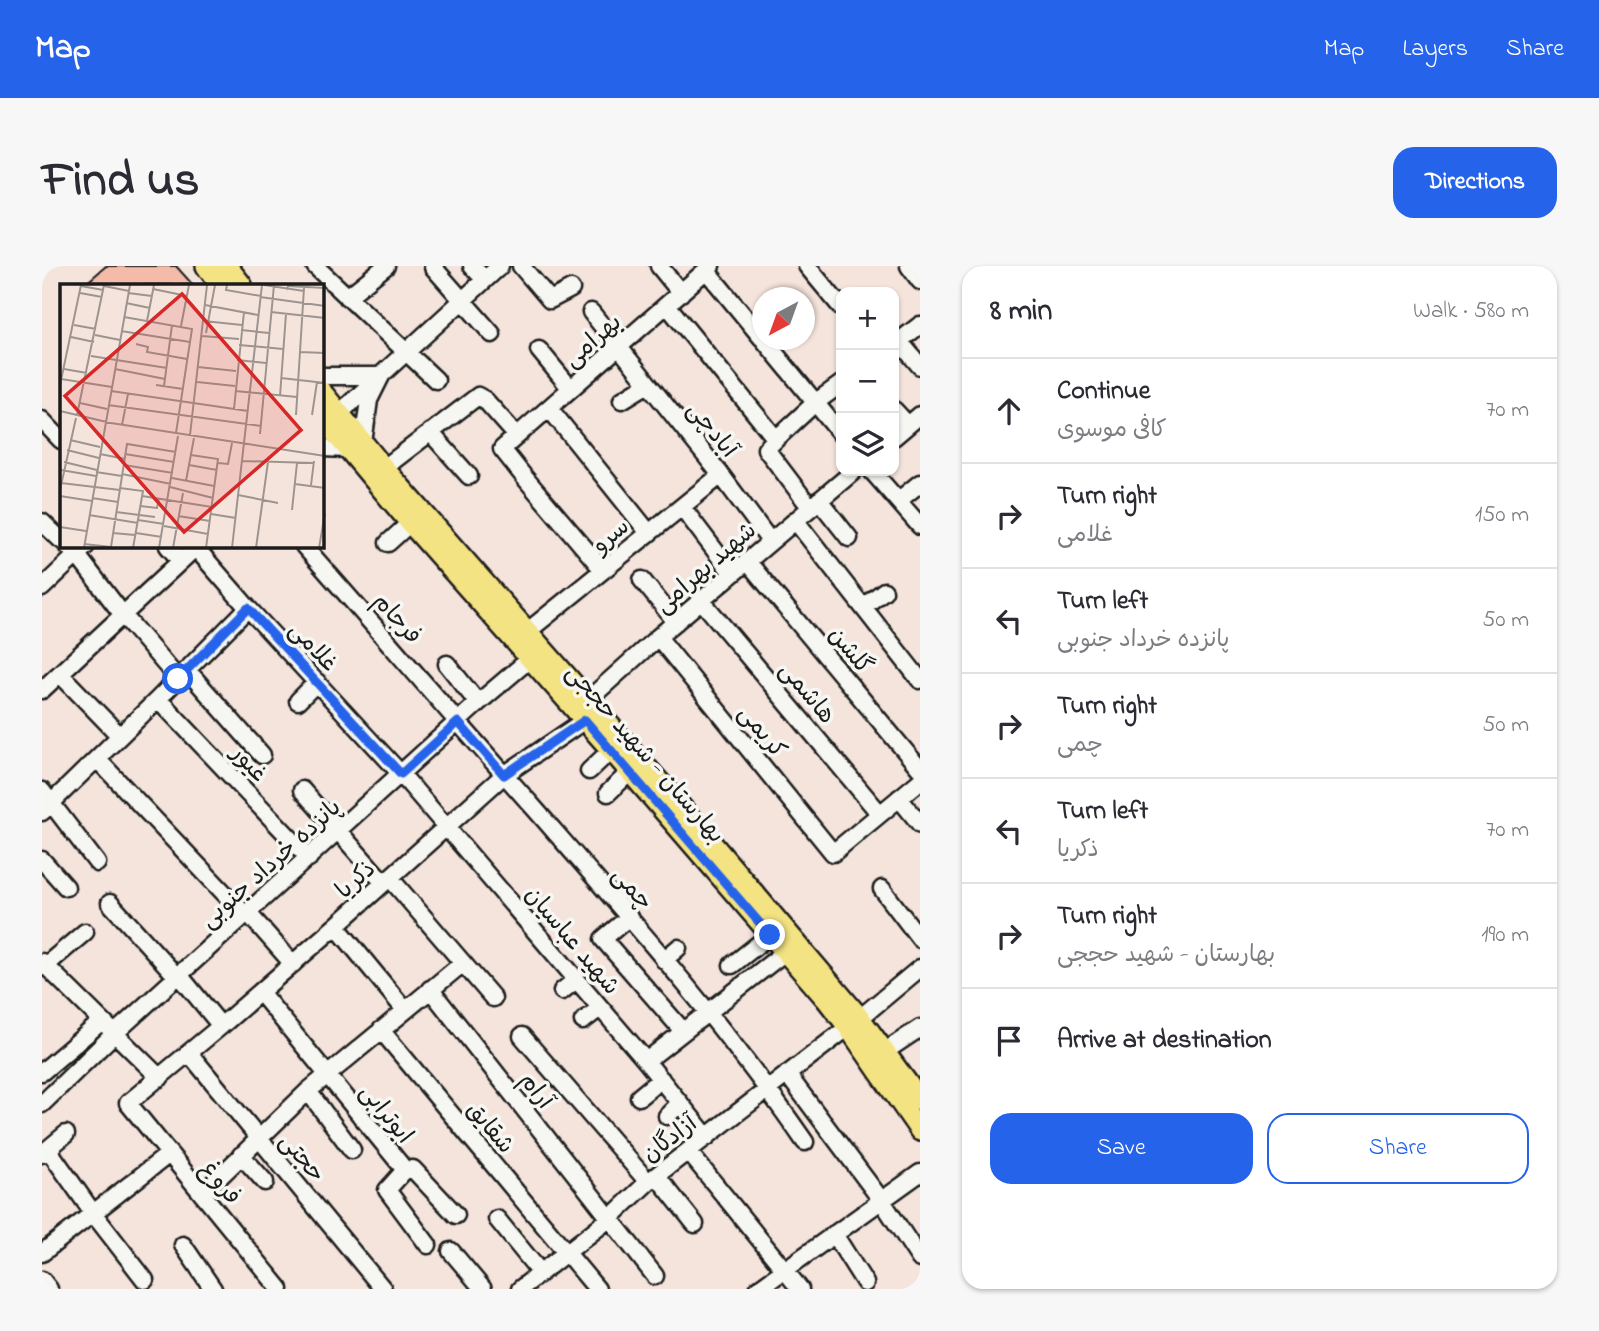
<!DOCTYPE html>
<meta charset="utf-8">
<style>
body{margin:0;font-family:"Indie Flower","Playpen Sans Arabic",sans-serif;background:#f7f7f7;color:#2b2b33}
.controls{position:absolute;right:21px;top:21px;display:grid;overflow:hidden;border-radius:14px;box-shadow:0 2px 5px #0004}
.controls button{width:63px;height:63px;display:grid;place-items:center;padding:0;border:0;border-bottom:2px solid #e1e1e2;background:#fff;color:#2b2b33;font:35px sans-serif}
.compass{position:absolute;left:710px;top:21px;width:63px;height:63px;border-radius:50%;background:#fff;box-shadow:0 2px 5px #0004;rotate:221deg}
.stop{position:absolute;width:21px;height:21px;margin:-16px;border:5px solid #2563eb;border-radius:50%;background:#fff}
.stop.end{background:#2563eb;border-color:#fff;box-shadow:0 2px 7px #0008}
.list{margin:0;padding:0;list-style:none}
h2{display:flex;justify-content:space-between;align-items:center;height:91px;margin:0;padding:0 28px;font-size:30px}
h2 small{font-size:23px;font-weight:400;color:#7c7c81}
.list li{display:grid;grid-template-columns:46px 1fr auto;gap:21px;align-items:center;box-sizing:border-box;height:105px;padding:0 28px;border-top:2px solid #e1e1e2}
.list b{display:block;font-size:26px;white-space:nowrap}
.list p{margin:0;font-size:23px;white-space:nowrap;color:#7c7c81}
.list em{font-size:23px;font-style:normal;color:#7c7c81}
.actions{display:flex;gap:14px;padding:21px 28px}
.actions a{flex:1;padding:16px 0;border:2px solid #2563eb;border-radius:21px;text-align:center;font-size:24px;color:#2563eb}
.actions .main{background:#2563eb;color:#fff}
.icon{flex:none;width:38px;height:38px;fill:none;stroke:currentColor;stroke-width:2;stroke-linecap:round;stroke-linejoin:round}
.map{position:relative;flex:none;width:878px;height:1023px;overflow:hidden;border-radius:21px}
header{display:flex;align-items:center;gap:42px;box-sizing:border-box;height:98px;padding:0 35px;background:#2563eb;color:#fff}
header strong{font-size:33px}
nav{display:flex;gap:38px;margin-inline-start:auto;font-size:24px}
.intro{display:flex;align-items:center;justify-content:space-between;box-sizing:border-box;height:168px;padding:0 42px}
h1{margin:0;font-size:49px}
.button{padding:18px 32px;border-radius:21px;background:#2563eb;color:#fff;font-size:24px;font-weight:700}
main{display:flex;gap:42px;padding:0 42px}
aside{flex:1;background:#fff;border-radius:21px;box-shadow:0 2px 5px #0004}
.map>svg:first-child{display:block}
.building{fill:#f3bba8;stroke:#1c1c1c;stroke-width:2}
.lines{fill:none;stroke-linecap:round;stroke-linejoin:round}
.minor-casing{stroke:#1c1c1c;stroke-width:21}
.major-casing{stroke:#1c1c1c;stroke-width:24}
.minor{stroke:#f6f6f2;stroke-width:16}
.major{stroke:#f4e382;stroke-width:19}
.route{stroke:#2563eb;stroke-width:9}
.labels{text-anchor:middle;stroke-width:7;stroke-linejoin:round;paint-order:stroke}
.street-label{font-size:24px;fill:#1c1c1c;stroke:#f6f6f2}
.inset-road{fill:none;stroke:#9e948f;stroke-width:2}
.view{fill:#d62828;fill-opacity:0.15;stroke:#d62828;stroke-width:3.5}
.inset-edge{fill:none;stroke:#1c1c1c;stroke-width:3.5}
</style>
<header>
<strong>Map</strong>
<nav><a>Map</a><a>Layers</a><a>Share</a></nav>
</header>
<div class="intro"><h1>Find us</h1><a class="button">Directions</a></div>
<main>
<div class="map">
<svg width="878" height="1023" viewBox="0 0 878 1023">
<rect width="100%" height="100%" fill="#f5e4dc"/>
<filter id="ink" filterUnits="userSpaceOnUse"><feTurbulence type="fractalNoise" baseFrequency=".0143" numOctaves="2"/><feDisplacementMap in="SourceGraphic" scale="14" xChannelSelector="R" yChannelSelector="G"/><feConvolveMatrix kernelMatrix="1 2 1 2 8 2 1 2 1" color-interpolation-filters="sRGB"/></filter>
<g filter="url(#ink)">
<path class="building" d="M64 0H134L151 19H42Z"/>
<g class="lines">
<g class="minor-casing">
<path id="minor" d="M273 0 394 114
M430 0 443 14
M479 0 508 34 529 23
M617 0 639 27
M765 0 799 41
M867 0 878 15
M391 1 450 68
M664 4 720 72
M305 31 344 0
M625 39 734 173 724 183 768 241
M549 46 679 209 728 275
M722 74 799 168
M857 75 878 100
M852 79 878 59
M497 84 529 123
M280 110H339L327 134 321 177
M580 134 606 118
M507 142 607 267
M852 144 866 159
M0 154 19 174
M290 154 458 0
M388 166 427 210
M852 171 878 149
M734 173 774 136 799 118
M280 182 306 183
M342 202 436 130 443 134 475 170
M830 205 878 260
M777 234 807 272
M856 235 878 217
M640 241 690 307
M753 254 878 414
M0 256 19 274
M346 277 368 257
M26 280 35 289 81 349 136 413
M126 280 139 295
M262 280C339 367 415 456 493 543 587 651 682 758 763 876
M153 281 206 342 359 508 604 795 665 871
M705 295 878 503
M561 304 483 212 460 183 669 0
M600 314 634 356
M0 322 44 280
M659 334 838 548
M821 341 842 325
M486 365 679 209
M616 371 791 587 878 515
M405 398 436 437
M145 404 220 489
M18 408 78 470
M0 424 155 280
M116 433 267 592
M546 434 616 371 812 205
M256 435 275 416
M55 493 203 649
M547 505 569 484
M260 524 342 617
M0 525 55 597
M566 527 588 506
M857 532 878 558
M0 546 116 433 206 342
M0 594 24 621
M348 612 451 732
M840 623 878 673
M68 637 136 712
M206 647 251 698
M587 651 561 673 641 765
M294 660 363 744
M622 694 636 682
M0 696 118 812
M690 699 728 669
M3 700 43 666
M138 710 179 760
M388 723 613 1010
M520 725 535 713
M218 726 363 904 345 924 386 979
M541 755 558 742
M339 764 555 1023
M480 770 606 916
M842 786 878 762
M147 787 341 1023
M604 795 743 686
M0 806 60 755
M745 808 840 935 878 993
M266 825 310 884
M597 831 619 813
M0 838 73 767 436 437 489 392
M625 850 638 837
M6 883 24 868
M646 885 758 1023
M0 888 6 883 51 947 103 1014
M199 889 223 916
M363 904 371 903 414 949
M615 910 653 958
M160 928 266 825 421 697
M455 953 498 1006
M792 968 823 1017
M141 979 171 1023
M409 985 441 1023
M0 987 127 888
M0 1014 7 1023
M238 1023 86 837 179 760 294 660 462 509 543 454
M478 1023 567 953 606 916 818 752 878 702
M716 1023 878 907"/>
</g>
<g class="major-casing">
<path id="major" d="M164 0 178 19
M185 0 200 19
M280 126 342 202 630 530 818 752 878 834
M280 152 368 257 569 484 784 733 806 761 878 865"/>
</g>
<use href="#minor" class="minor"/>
<use href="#major" class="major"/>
</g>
</g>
<g class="lines" filter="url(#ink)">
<path class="route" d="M136 413 206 342 359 508 416 456 462 509 543 454 728 669"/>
</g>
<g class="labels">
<g class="street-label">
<text transform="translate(550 74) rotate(-41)" y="8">بهرامی</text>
<text transform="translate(671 163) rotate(51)" y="8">آبادچی</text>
<text transform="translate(568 269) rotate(-39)" y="8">سرو</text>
<text transform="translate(663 301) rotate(-41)" y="8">شهید بهرامی</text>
<text transform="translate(356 352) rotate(48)" y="8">فرجام</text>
<text transform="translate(272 380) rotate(47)" y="8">غلامی</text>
<text transform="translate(809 384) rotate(50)" y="8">گلشن</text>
<text transform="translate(766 426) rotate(50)" y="8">هاشمی</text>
<text transform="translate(721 465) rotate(51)" y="8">کریمی</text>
<text transform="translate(604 487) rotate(49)" y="8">بهارستان - شهید حججی</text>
<text transform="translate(208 497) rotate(47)" y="8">غیور</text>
<text transform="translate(228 597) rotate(-42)" y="8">پانزده خرداد جنوبی</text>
<text transform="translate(313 613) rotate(-42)" y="8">ذکریا</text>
<text transform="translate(591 622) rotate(49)" y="8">چمی</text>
<text transform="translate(531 674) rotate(50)" y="8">شهید عباسیان</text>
<text transform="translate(495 824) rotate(52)" y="8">آرام</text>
<text transform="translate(345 847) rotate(51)" y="8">ابوترابی</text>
<text transform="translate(449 861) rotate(50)" y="8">شقایق</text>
<text transform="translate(627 872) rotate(-37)" y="8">آزادگان</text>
<text transform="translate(261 891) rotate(50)" y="8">حجتی</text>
<text transform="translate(179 916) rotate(50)" y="8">فروغ</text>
</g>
</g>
<g transform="translate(18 18)">
<rect width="264" height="264" fill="#f5e4dc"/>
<path class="inset-road" d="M167 1 166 6 201 12M204 1 244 7M21 2 43 6M44 2 69 7M93 5 127 12M227 6 228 2 265 4M20 9 42 13M68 9 92 12M200 13 265 22M66 19 90 24M145 21 198 31M211 28 265 34M64 33 132 45 116 149M87 37 94 1M144 37 182 41M14 41 36 45M121 42 129 1M181 46 209 49M61 47 130 58M146 49 155 1M35 51 60 56M142 52 179 55M11 53 34 58M76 60 88 63 87 68 127 75M179 61 223 65M240 68 265 69M31 72 107 84M177 76 206 79M138 83 176 87M4 85 27 89M55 85 105 95M221 94 265 99M1 95 52 103M137 98 175 102M0 101 21 1M96 101 123 105M104 102 112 41M51 107 188 127M175 107 237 113M220 112 226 30M20 119 47 125M48 121 201 142M174 125 184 28M0 127 51 139 265 172M17 131 44 1M236 131 244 4M252 131 257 98M62 141 68 110M200 150 214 1M130 151 147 1M10 156 40 163M7 166 39 174M40 170 65 175M65 170 114 178M131 171 158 175 146 264M182 177 254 179M4 178 37 186M158 179 168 180 172 159M64 181 113 189M129 181 157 186M1 186 36 192M36 188 62 192M62 190 111 200M112 194 154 202M126 197 134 154M1 199 60 206M235 200 265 204M251 201 254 177M110 203 153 214M60 204 83 207 73 264M0 206 16 134M178 211 218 219M0 212 32 217M82 212 152 223M32 214 58 218M80 222 97 224 99 214M232 226 237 179M56 228 95 233M151 230 176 234M29 231 78 239M118 232 150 237M78 236 104 240M104 242 148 250M0 243 26 247M53 249 75 251M76 249 102 253M24 260 51 263 67 160 116 168M24 264 70 1M99 264 118 152M113 264 123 209M172 264 202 1M196 264 208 178M259 264 265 229"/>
<path class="view" d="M122 10 241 146 124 248 5 112Z"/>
<rect width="264" height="264" class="inset-edge"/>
</g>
</svg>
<div class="controls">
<button>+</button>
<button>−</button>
<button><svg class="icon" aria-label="layers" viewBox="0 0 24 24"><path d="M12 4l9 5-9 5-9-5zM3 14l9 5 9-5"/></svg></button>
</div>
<svg class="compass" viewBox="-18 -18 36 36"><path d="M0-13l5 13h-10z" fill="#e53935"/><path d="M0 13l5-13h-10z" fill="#7c7c81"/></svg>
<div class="stop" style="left:136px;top:413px"></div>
<div class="stop end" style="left:728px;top:669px"></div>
</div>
<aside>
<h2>8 min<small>Walk · 580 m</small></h2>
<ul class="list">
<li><svg class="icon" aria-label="ahead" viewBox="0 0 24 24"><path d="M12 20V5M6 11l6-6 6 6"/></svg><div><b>Continue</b><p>کافی موسوی</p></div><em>70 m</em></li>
<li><svg class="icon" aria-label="right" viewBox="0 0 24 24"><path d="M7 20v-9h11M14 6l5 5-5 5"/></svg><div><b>Turn right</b><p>غلامی</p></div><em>150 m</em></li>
<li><svg class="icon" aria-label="left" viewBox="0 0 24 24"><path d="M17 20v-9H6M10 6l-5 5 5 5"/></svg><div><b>Turn left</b><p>پانزده خرداد جنوبی</p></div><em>50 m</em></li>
<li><svg class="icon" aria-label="right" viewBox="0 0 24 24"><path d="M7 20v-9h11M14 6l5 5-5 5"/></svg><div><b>Turn right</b><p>چمی</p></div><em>50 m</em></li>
<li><svg class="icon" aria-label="left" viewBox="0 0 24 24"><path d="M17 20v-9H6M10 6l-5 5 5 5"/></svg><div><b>Turn left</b><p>ذکریا</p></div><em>70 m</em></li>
<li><svg class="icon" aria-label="right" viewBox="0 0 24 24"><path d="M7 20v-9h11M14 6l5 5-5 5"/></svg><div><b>Turn right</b><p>بهارستان - شهید حججی</p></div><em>190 m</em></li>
<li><svg class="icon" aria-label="arrive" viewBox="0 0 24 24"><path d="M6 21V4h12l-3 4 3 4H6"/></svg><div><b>Arrive at destination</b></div></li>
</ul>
<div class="actions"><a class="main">Save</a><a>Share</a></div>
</aside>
</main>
